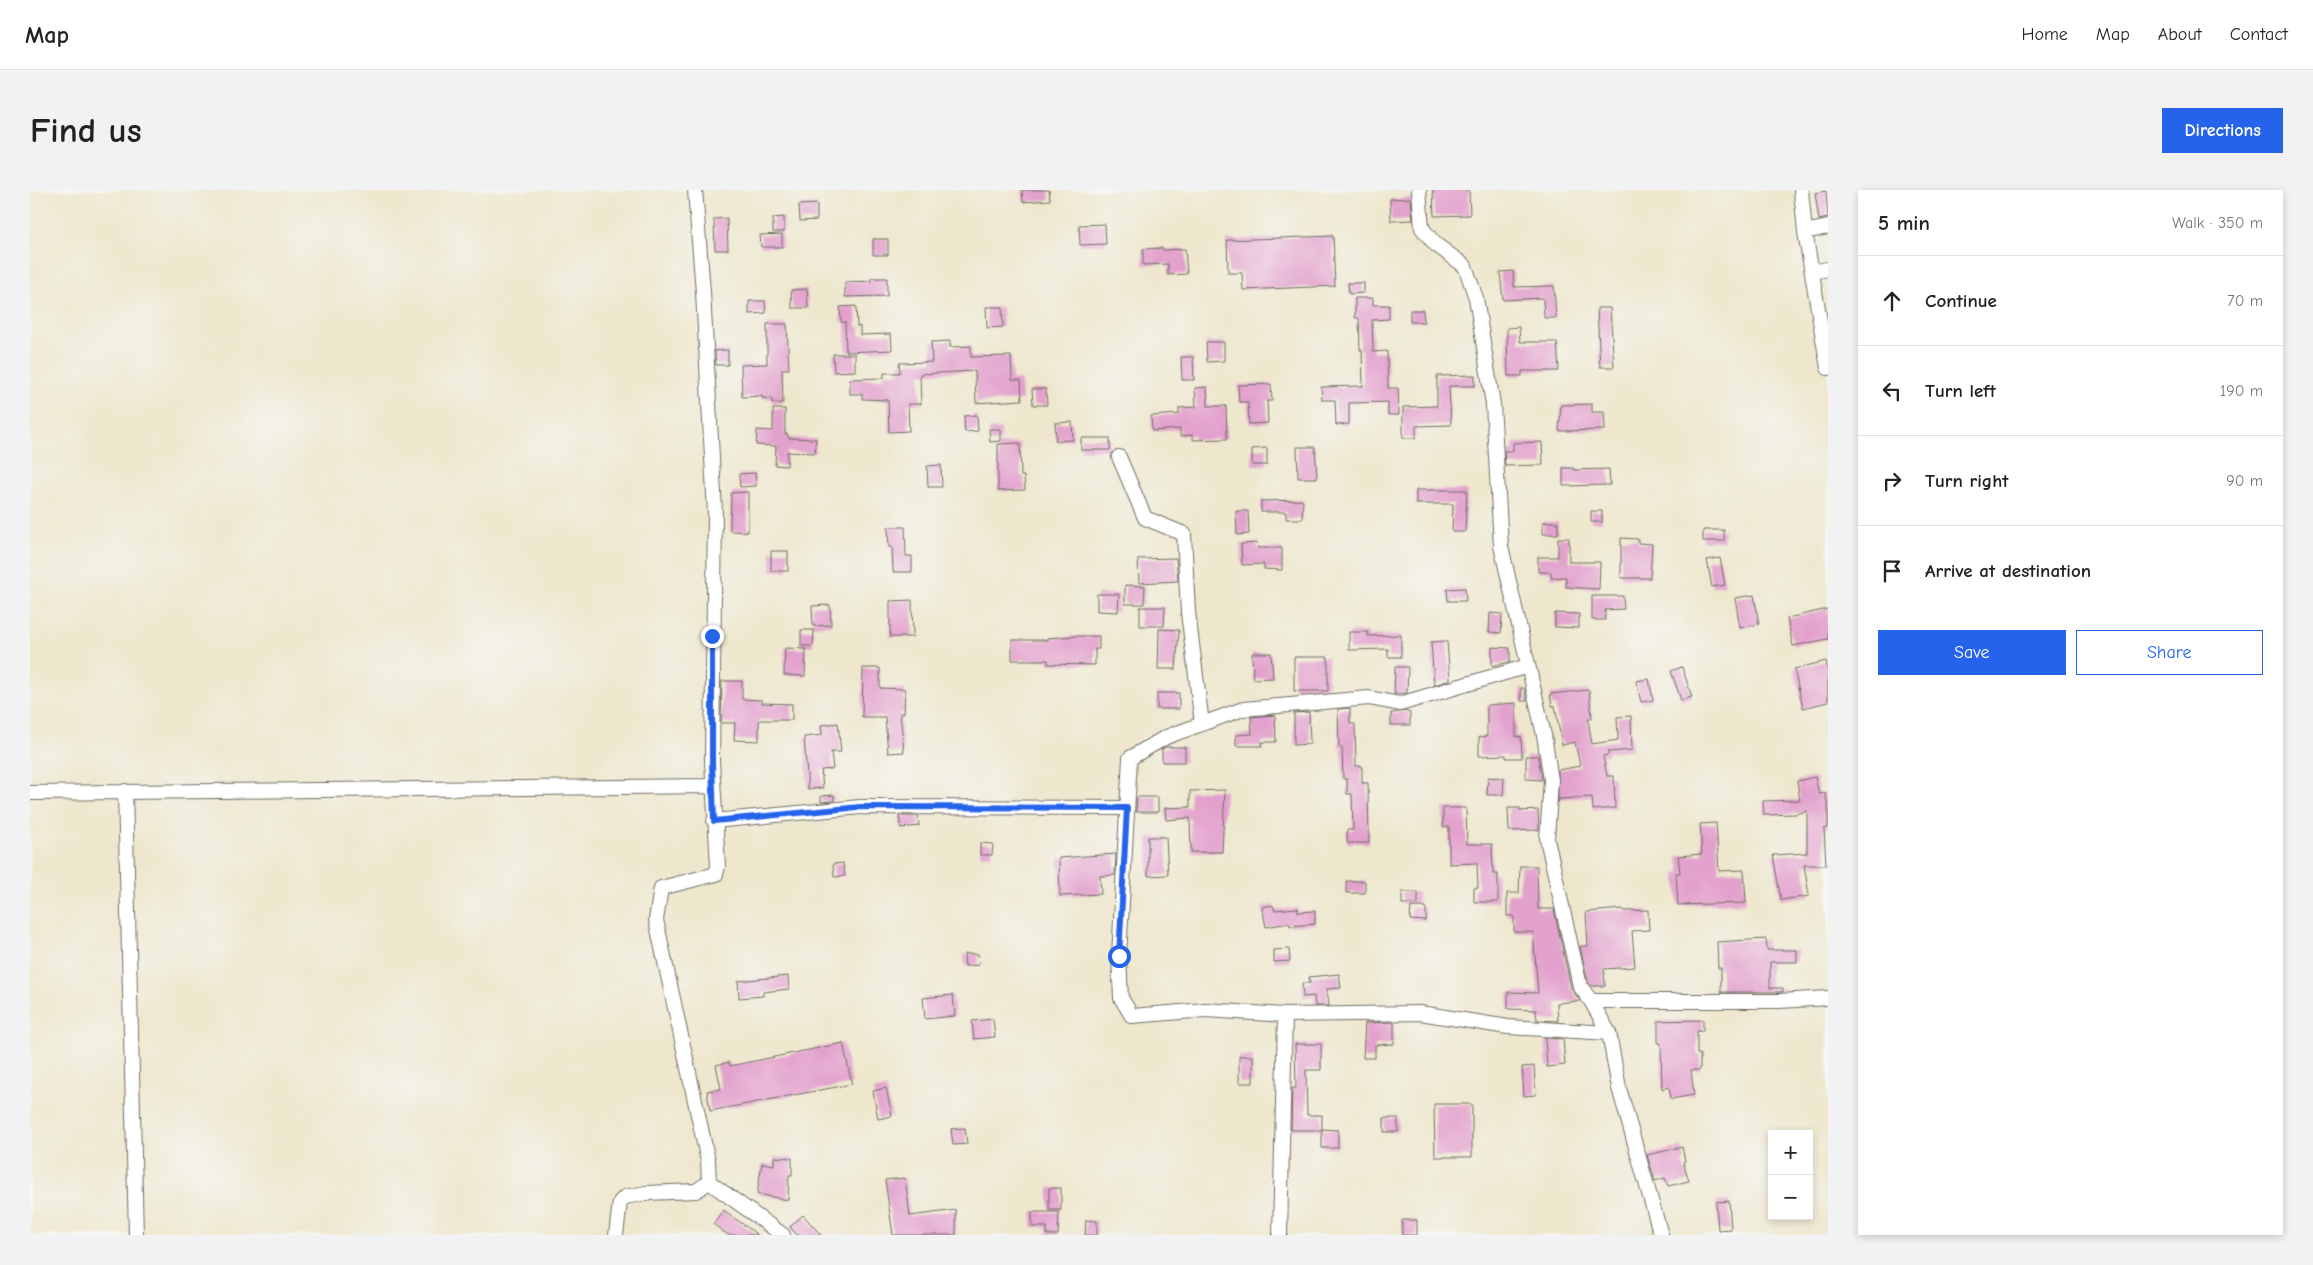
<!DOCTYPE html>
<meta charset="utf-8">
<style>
body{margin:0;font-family:"Comic Neue",sans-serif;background:#f2f2f2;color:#222}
.controls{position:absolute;right:15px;bottom:15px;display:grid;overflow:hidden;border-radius:0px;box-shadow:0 2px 8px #0003}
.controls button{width:45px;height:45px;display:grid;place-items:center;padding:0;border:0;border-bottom:1px solid #e0e0e0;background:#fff;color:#222;font:25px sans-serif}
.stop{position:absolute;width:15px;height:15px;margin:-11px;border:4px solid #2563eb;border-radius:50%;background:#fff}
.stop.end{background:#2563eb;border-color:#fff;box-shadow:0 1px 5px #0008}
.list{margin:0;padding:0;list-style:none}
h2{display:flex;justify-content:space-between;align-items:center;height:65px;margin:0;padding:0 20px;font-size:21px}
h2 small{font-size:16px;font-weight:400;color:#767676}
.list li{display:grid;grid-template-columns:32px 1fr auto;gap:15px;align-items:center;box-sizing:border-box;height:90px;padding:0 20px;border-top:1px solid #e0e0e0}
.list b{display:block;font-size:19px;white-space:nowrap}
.list em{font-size:16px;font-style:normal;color:#767676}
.actions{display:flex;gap:10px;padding:15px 20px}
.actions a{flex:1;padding:11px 0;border:1px solid #2563eb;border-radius:0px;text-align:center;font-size:18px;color:#2563eb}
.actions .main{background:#2563eb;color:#fff}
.icon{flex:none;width:28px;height:28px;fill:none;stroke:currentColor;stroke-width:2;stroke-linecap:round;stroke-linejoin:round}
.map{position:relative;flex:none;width:1798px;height:1045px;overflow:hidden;border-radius:0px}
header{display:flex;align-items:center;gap:30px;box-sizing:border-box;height:70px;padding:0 25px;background:#fff;border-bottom:1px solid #e0e0e0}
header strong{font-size:24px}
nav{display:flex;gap:28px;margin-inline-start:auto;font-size:18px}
.intro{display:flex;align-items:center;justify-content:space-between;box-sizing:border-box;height:120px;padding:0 30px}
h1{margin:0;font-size:35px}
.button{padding:12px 22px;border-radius:0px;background:#2563eb;color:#fff;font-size:18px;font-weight:700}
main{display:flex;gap:30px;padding:0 30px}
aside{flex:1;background:#fff;border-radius:0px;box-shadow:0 2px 8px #0003}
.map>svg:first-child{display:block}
.building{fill:#e3a2cd}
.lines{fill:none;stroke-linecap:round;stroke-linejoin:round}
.minor-casing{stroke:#6f6d64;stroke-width:16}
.minor{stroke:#fff;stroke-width:14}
.route{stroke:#2563eb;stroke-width:6}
</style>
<header>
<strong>Map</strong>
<nav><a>Home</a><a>Map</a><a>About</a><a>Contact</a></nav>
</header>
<div class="intro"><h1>Find us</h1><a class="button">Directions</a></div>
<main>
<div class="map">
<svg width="1798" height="1045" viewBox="0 0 1798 1045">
<rect width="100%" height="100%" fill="#f6f6f2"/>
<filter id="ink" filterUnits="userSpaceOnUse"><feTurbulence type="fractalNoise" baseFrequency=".02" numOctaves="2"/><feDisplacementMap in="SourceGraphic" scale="10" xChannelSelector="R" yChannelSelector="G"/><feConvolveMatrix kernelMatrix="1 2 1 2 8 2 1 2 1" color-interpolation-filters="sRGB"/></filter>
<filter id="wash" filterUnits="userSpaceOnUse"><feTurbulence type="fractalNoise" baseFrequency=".0096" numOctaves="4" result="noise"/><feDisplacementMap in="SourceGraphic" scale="20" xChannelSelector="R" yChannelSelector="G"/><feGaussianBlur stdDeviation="1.12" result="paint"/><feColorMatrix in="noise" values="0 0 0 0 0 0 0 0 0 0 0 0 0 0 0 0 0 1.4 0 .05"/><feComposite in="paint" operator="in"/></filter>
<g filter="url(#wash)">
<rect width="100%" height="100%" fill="#eee7cd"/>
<g id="blocks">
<path class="building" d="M992 0H1019L1020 10 993 12Z
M1403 0H1439L1440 25 1404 26Z
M1796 1 1798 28 1789 30 1785 3Z
M1381 8 1383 30 1361 31 1360 9Z
M787 14V30L770 31 769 15Z
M754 27V42H743V28Z
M697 28 698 60H685L684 29Z
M1075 34 1076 54 1050 55 1049 35Z
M752 44V57H731L730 45Z
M1303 46 1305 96 1213 100 1212 83H1198L1197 50Z
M843 49H858V65H843Z
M1132 58 1133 60 1155 59 1157 84 1138 85V74L1113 75V59Z
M1483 81 1484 97 1524 96 1526 128H1514L1513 108 1473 110 1470 82Z
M841 88H857V106L815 107V92L841 91Z
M1318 93H1334V103L1319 104Z
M777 99 778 118H762L761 100Z
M1325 108H1343V115H1359V129L1342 130 1343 162 1357 161 1358 198H1368L1369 225H1358V212L1319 213V234L1306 235 1305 210H1292L1291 197 1333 196 1332 160H1330L1329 128H1325Z
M719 111H735L736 123 719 124Z
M826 116 827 137 830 136V145L861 144 862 160 816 162 815 132H811L810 117Z
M956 117H972L973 137 957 138Z
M1567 118H1580L1584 177H1570Z
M1380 120H1393L1394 132H1380Z
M737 134H757L759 179H752L753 213H742V209L732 208V206L712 207 711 175 737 174Z
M1489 137 1490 152H1527L1529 181H1492V186H1478L1477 138Z
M920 151V157L941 156V167L981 166 982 190H991L992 210 946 213 945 181 890 184 891 214H878L879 241 859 242 858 210 832 209V204H820V189L854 188V183H870L869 173 902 172 901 152Z
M1176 152H1194V171L1177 172Z
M698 160V175H686L685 161Z
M803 164H825V181L804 182Z
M1151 167H1163L1164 190H1152Z
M1445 185V196H1419L1421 235 1386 236V248H1373V217L1407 216V186Z
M1241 194 1242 211H1237L1238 233 1219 234 1218 212H1209L1208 195Z
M1177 197 1178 216H1196L1197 249 1163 250V245L1150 246V239L1122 241 1121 226 1149 224V218L1166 217 1165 198Z
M1002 199H1016L1017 215H1003Z
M1562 214V222H1574L1575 240 1529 241 1531 215Z
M743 219H755V244H758V248L786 249 785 263 757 262V276L745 275 746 256 726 255 727 240 743 241Z
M947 225 948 241 935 242 934 226Z
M1042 232 1043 250 1026 251 1025 233Z
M959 239H971V251L960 252Z
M1051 248H1080V260H1051Z
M1512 252 1513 275 1475 276 1474 261H1483V253Z
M990 253 991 286H994L995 300 968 301V254Z
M1267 257H1285L1287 288H1268Z
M1237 258V275H1222V259Z
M911 275 912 297H898L897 276Z
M1533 278H1544V280L1579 279 1580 295 1533 296Z
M725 283 726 296 710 297 709 284Z
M1386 300H1437L1435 342H1422L1423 314H1386Z
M718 302V342L700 341 701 303Z
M1273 310 1272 329H1256V322H1231V311Z
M1206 321H1218L1219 344 1207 345Z
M1561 321H1572V332H1561Z
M1513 332H1528V344H1513Z
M858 337H875L876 366H882V382H863L862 357H859Z
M1673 340H1694V351H1673Z
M1528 348H1539V372H1570L1569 399 1536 397V387L1521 388V382H1508V367H1528Z
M1591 348 1608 349V353L1622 354 1620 388H1591Z
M1227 353 1228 358H1252V380L1234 379V374L1212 375 1211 354Z
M741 361H758V381H741Z
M1146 368 1148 391 1109 393 1108 369Z
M1690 368 1695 395 1682 397 1677 370Z
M1095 395 1115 396 1114 414H1095Z
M1435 398 1436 411H1418L1417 399Z
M1067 404H1089L1088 422 1067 421Z
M1724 405 1729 434 1710 438 1705 408Z
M1562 406H1593L1594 419 1575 420V430H1562Z
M882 410 883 447H860V411Z
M800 415 801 435 783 436 782 416Z
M1110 417H1135L1134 436H1110Z
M1798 419V449L1763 456 1757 428Z
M1460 423 1472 424 1471 443 1459 442Z
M1525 423 1549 424V438L1525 437Z
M1129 439 1149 440 1146 479H1128Z
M771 440H784L783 456H771Z
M1319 442H1338V446L1371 445V467H1358V459L1319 460Z
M1045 446H1069V459H1065V475L1018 474V470H982V450H1017V448Z
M1417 451 1420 490 1404 495 1401 452Z
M1462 457 1480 458V472L1462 476Z
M755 458 776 459 775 486 754 485Z
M1222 463H1241L1243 488 1223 489Z
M1264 467H1298V501H1264Z
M1796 471 1798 482V512L1773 518 1764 479Z
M1365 477H1378L1377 503 1364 504Z
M1652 477 1662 507 1651 510 1641 481Z
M833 478H850V498L875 499 874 523H870L874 562 858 563 855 527H832Z
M1619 489 1623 510 1611 512 1606 491Z
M692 491H712V509L732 510V513L762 514V530H731L729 531V551L704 550 705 533H691Z
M1491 498H1494L1497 511H1491Z
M1559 500 1562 529H1558L1562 554 1588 550 1587 527 1601 526 1602 560 1578 562V565L1573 566 1577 586H1584L1585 618 1563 620 1562 607 1529 609 1528 613V580L1550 576 1545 552 1532 555 1525 516H1522L1520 504Z
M1127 503H1149V519H1127Z
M1486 513V547L1491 546 1492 568H1476V565L1449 566V547L1457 546V515Z
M1320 518V534H1325L1326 576H1332V593H1338L1339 653H1317V640H1323L1322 604H1317V589H1313L1312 557H1309L1308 519Z
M1376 521 1380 523V535H1361V523Z
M1279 522 1280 554 1264 555V523Z
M1245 525 1246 552H1232V556H1206V545L1222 544 1221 527Z
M808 533 811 562H801L803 579 791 580 793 598 778 599 774 547 792 545 791 535Z
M1136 557H1155V572H1132V559Z
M1496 566H1508L1512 590 1496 589Z
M1458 587 1474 588 1473 605H1457Z
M1785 587 1789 604 1795 603 1798 615V638L1794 639 1796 675H1774L1779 706 1751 710 1743 665 1777 663V621L1765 624 1734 625 1733 611 1770 610 1767 591Z
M1195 600 1192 662H1161L1160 628 1136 630 1135 618 1160 617V601Z
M804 605V611L791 612V606Z
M1107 607H1128V622H1106Z
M1413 618H1436L1437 654H1462L1463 684H1468V712H1444V698H1448L1447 673 1419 674V637H1413Z
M1478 618H1490V621L1508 620 1509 640 1479 641Z
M869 626H888L889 636 871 638Z
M1686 633 1689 681 1714 680 1716 713 1648 715 1646 683H1650L1648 666 1672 664 1670 634Z
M1118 647H1136L1138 685 1118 686Z
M950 653 963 654 962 665H950Z
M1086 664 1085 685 1070 686 1071 704 1030 706 1029 668Z
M813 673 815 686 804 687 803 674Z
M1490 676H1507L1508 719H1524L1541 798 1550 811 1527 813 1528 831 1507 830 1506 820 1478 819V802L1508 803 1503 742H1484V726H1477V703H1489Z
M1316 691H1335V703H1316Z
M1372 702H1388V714H1372Z
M1243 715 1244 720 1268 718V722L1285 721V734L1260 736 1259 733 1236 737 1232 717Z
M1381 717H1396V731L1380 730Z
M1593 719V721L1618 720 1619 740 1602 741 1605 777 1574 779 1575 796H1561L1558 792 1550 756H1558L1556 722Z
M1736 749 1737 760H1767V772H1740V798H1753V802H1691V778H1688L1687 752Z
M1259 759 1260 771 1244 772V760Z
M934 764H948L949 775 935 776Z
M1309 784 1311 798 1297 799 1299 816H1285L1284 806 1273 807 1272 793H1280L1279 787Z
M758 786 759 799 733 802V806L709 808 708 791Z
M923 805 925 826 895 829 893 808Z
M963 829 965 847 944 849 942 831Z
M1673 830V841H1667V864H1670V880H1661L1664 905 1641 909 1639 897 1632 899 1631 853H1628V831Z
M1364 832V854L1345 855V868H1333L1335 833Z
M1515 848 1533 849 1535 875 1517 877Z
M813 853 822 894 680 921 677 901 691 899 686 875 699 872 700 876Z
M1265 854H1291V880H1276L1277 925H1292V940H1261L1262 898H1266Z
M1209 866H1223V893H1209Z
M1504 876 1506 905 1494 906 1492 877Z
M856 898 862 926 848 929 843 901Z
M1404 914H1442V967H1405Z
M1354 928H1368V942H1354Z
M935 938 937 954 923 955 921 939Z
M1292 939 1308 940V958H1292Z
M1652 957 1655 971 1653 972 1659 991 1638 996 1635 988 1625 991 1617 965Z
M744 967 762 968V985H759L758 1010 727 1004 732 973 744 975Z
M875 988 880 1026 926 1020V1045H863L855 990Z
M1019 998H1031V1020H1019Z
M1699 1011 1701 1039 1688 1040 1686 1012Z
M693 1020 728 1045H698L683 1034Z
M1002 1022H1029L1028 1045H1017V1037H1002Z
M773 1025 791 1045H767L760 1037Z
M1056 1030 1067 1031V1045H1055Z
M1372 1030H1387V1045H1372Z"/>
</g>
</g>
<g filter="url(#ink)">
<use href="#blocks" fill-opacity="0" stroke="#6f6d64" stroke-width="1"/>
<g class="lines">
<g class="minor-casing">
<path id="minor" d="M1389 0 1392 38 1405 54 1435 76 1446 108 1463 214 1471 356 1514 545 1521 590 1517 649 1550 796 1561 811H1750L1798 808
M1771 0 1775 42 1798 178
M1775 42 1798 37
M1782 82 1798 79
M1089 267 1115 328 1154 344 1158 422 1172 534
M95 601 106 1045
M0 603 683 596
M684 631 830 617 1097 618
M1561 811 1579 843 1589 898 1631 1045
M1255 825 1175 820 1102 826 1091 808 1089 766 1100 568 1136 547 1213 519 1339 508 1370 514 1498 476
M679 992 753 1045
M586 1045 590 1012 595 1007 616 1003 666 1001 679 992 678 971 626 730 631 698 686 684 688 676 682 571 685 323 673 102 665 0
M1250 1045 1255 825 1390 823 1478 837 1579 843"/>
</g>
<use href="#minor" class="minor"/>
</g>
</g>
<g class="lines" filter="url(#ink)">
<path class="route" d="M682 446V571L684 631 830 617 1097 618 1089 766"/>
</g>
</svg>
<div class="controls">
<button>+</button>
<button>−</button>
</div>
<div class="stop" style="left:1089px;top:766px"></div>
<div class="stop end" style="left:682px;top:446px"></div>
</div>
<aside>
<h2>5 min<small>Walk · 350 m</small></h2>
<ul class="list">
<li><svg class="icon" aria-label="ahead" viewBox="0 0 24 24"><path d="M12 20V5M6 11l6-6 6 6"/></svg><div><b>Continue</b></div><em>70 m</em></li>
<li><svg class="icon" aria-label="left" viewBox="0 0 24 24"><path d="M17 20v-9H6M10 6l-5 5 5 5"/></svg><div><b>Turn left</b></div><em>190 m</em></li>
<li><svg class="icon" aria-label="right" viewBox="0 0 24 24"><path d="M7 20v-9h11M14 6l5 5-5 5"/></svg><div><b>Turn right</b></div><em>90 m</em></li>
<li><svg class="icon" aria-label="arrive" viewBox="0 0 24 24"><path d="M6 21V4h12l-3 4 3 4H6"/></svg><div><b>Arrive at destination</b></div></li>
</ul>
<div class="actions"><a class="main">Save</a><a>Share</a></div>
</aside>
</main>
